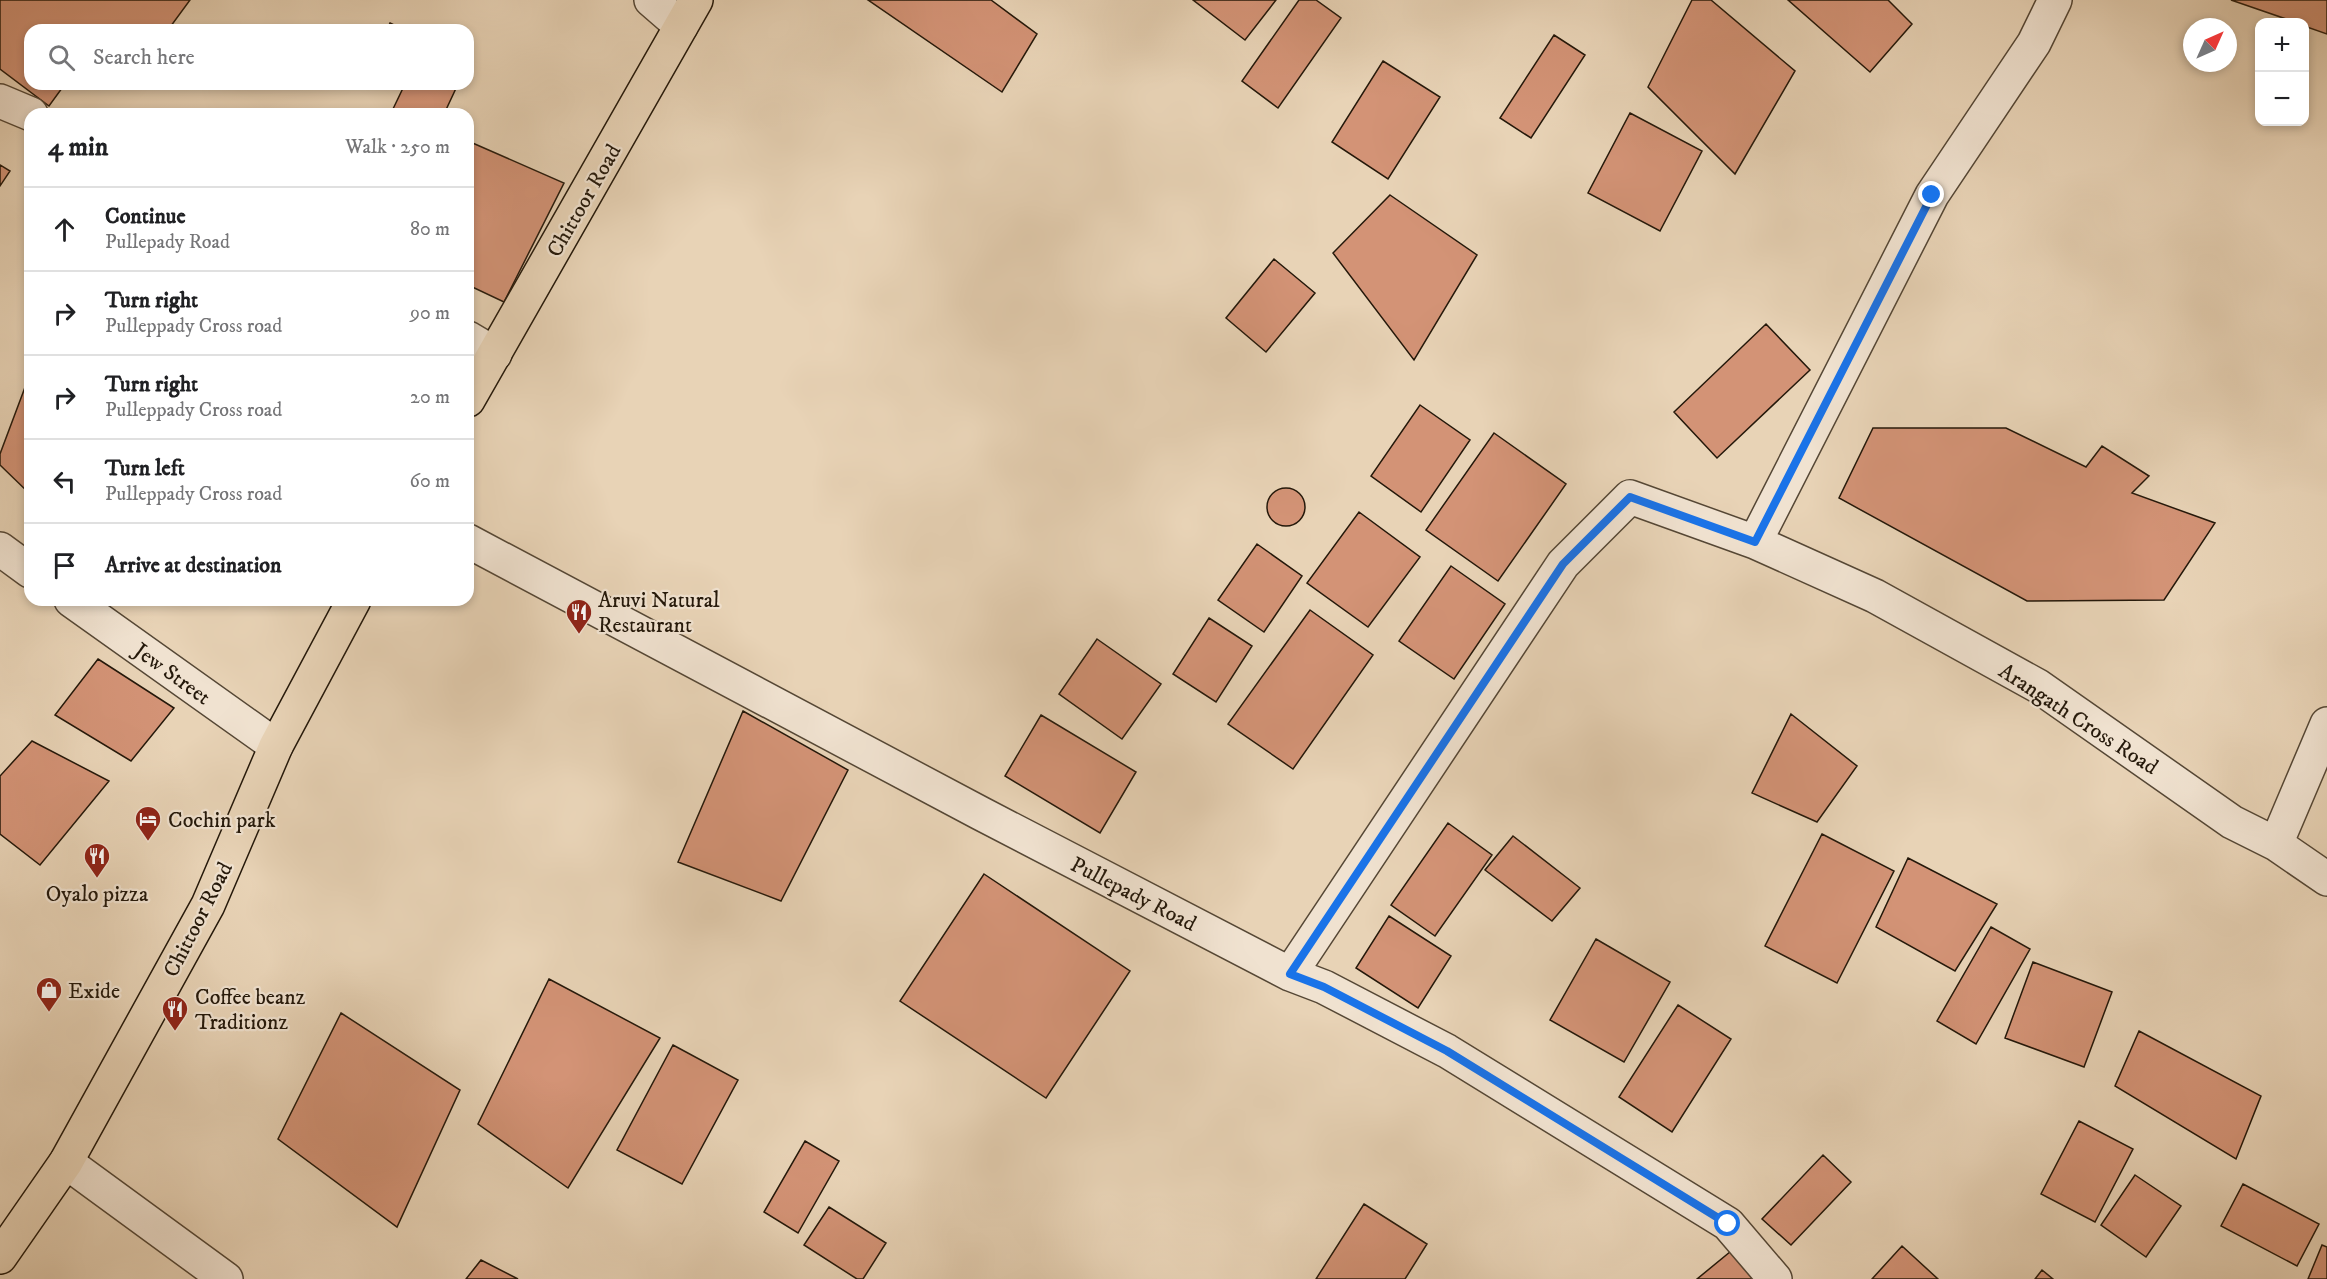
<!DOCTYPE html>
<meta charset="utf-8">
<style>
body{margin:0;font-family:"IM FELL DW Pica",serif;background:#f6f6f6;color:#202124}
.controls{position:absolute;right:18px;top:18px;display:grid;overflow:hidden;border-radius:12px;box-shadow:0 3px 9px #0003}
.controls button{width:54px;height:54px;display:grid;place-items:center;padding:0;border:0;border-bottom:2px solid #e0e0e0;background:#fff;color:#202124;font:30px sans-serif}
.compass{position:absolute;left:2183px;top:18px;width:54px;height:54px;border-radius:50%;background:#fff;box-shadow:0 3px 9px #0003;rotate:45deg}
.stop{position:absolute;width:18px;height:18px;margin:-14px;border:4px solid #1a73e8;border-radius:50%;background:#fff}
.stop.end{background:#1a73e8;border-color:#fff;box-shadow:0 2px 6px #0008}
.list{margin:0;padding:0;list-style:none}
h2{display:flex;justify-content:space-between;align-items:center;height:78px;margin:0;padding:0 24px;font-size:26px}
h2 small{font-size:20px;font-weight:400;color:#757577}
.list li{display:grid;grid-template-columns:39px 1fr auto;gap:18px;align-items:center;box-sizing:border-box;height:84px;padding:0 24px;border-top:2px solid #e0e0e0}
.list b{display:block;font-size:22px;white-space:nowrap}
.list p{margin:0;font-size:20px;white-space:nowrap;color:#757577}
.list em{font-size:20px;font-style:normal;color:#757577}
.icon{flex:none;width:33px;height:33px;fill:none;stroke:currentColor;stroke-width:2;stroke-linecap:round;stroke-linejoin:round}
.map{position:relative;flex:none;width:2327px;height:1279px;overflow:hidden}
.search{position:absolute;background:#fff;box-shadow:0 3px 9px #0003;left:24px;top:24px;width:450px;height:66px;display:flex;align-items:center;gap:15px;box-sizing:border-box;padding:0 21px;border-radius:18px;color:#757577;font-size:22px}
.panel{position:absolute;background:#fff;box-shadow:0 3px 9px #0003;left:24px;top:108px;width:450px;height:498px;border-radius:18px}
.map>svg:first-child{display:block}
.building{fill:#d39376;stroke:#24180a;stroke-width:1.5}
.lines{fill:none;stroke-linecap:round;stroke-linejoin:round}
.minor-casing{stroke:#554735;stroke-width:36}
.major-casing{stroke:#24180a;stroke-width:36}
.minor{stroke:#f0e2d0;stroke-width:33}
.major{stroke:#e8d3b6;stroke-width:33}
.route{stroke:#1a73e8;stroke-width:8}
.labels{text-anchor:middle;stroke-width:4.5;stroke-linejoin:round;paint-order:stroke}
.street-label{font-size:22px;fill:#24180a;stroke:#f0e2d0}
.poi-label{font-size:22px;fill:#24180a;stroke:#f0e2d0;text-anchor:start}
</style>
<div class="map">
<svg width="2327" height="1279" viewBox="0 0 2327 1279">
<rect width="100%" height="100%" fill="#e8d3b6"/>
<filter id="stains"><feTurbulence type="fractalNoise" baseFrequency=".00333" numOctaves="4"/><feColorMatrix values="0 0 0 0 .2 0 0 0 0 .09 0 0 0 0 .02 0 0 0 .5 -.17"/></filter>
<radialGradient id="worn" r=".72"><stop offset=".6" stop-color="#630" stop-opacity="0"/><stop offset="1" stop-color="#630" stop-opacity=".3"/></radialGradient>
<path class="building" d="M0 0H190L168 30H30V84H65L49 106 0 69Z
M868 0H991L1037 34 1002 92Z
M1193 0H1276L1245 40Z
M1299 0H1316L1341 18 1278 108 1242 81Z
M1692 0H1711L1795 71 1735 174 1648 87Z
M1788 0H1888L1912 24 1870 72Z
M2231 0H2327V34L2304 26V22H2295Z
M390 23 404 30H387Z
M1554 35 1585 55 1531 138 1500 118Z
M1383 61 1440 97 1388 179 1332 142Z
M405 84H458L444 114H395L392 111Z
M1630 113 1702 151 1660 231 1588 193Z
M468 141 564 183 504 302 468 285Z
M0 165 10 171 0 186Z
M1390 195 1477 255 1414 360 1333 253Z
M1274 259 1315 293 1266 352 1226 318Z
M1766 324 1810 370 1717 458 1674 412Z
M30 374V494L0 465V454Z
M1420 405 1470 440 1421 512 1371 476Z
M1873 428H2006L2086 467 2102 446 2149 476 2132 493 2215 523 2164 600 2027 601 1839 498Z
M1494 433 1566 484 1498 581 1426 530Z
M1267 507a19 19 0 1 1 38 0a19 19 0 1 1-38 0Z
M1359 512 1420 557 1368 627 1307 583Z
M1257 544 1302 576 1264 632 1218 600Z
M1451 566 1505 604 1454 679 1399 641Z
M1310 610 1373 655 1293 769 1228 724Z
M1209 618 1252 646 1216 702 1173 674Z
M1097 639 1161 684 1122 739 1059 694Z
M98 659 174 708 131 761 55 715Z
M743 711 848 770 781 901 678 862Z
M1791 714 1857 766 1817 822 1752 793Z
M1041 715 1136 772 1100 833 1005 776Z
M32 741 109 781 40 865 0 834V776Z
M1448 823 1492 855 1435 936 1391 905Z
M1822 834 1894 871 1837 983 1765 946Z
M1513 836 1580 888 1552 921 1485 870Z
M1908 858 1997 904 1955 971 1876 927Z
M984 874 1130 971 1046 1098 900 1001Z
M1389 916 1451 956 1418 1008 1356 968Z
M1991 927 2030 949 1976 1044 1937 1021Z
M1596 939 1670 982 1624 1062 1550 1020Z
M2033 962 2112 992 2084 1067 2005 1038Z
M549 979 660 1038 568 1188 478 1124Z
M1678 1005 1731 1039 1672 1132 1619 1097Z
M341 1013 460 1090 397 1227 278 1139Z
M2139 1031 2261 1096 2236 1159 2115 1086Z
M673 1045 738 1080 682 1184 617 1150Z
M2079 1121 2133 1149 2095 1222 2041 1194Z
M805 1141 839 1161 798 1233 764 1212Z
M1823 1155 1851 1182 1791 1245 1762 1219Z
M2135 1175 2181 1206 2146 1257 2101 1225Z
M2243 1184 2319 1224 2297 1266 2221 1226Z
M1364 1204 1427 1244 1405 1279H1316Z
M829 1207 886 1243 863 1279H857L804 1245Z
M2322 1245 2327 1247V1279H2308Z
M1902 1246 1938 1279H1872Z
M1736 1247 1762 1279H1697Z
M481 1260 518 1279H466Z
M2042 1270 2053 1279H2035Z"/>
<g class="lines">
<g class="minor-casing">
<path id="minor" d="M651 0 681 26
M0 101 31 114
M468 338 495 354
M468 541 980 813 1290 974 1324 987 1447 1051 1728 1224 1775 1279
M1755 542 1875 596 2038 686 2232 822 2276 844 2327 879
M0 549 30 571
M71 600 276 746
M2276 844 2327 724
M1290 974 1563 564 1630 497 1755 542 1932 195 2034 43 2055 0
M66 1162 226 1279"/>
</g>
<g class="major-casing">
<path id="major" d="M468 400 696 0
M0 1257 66 1162 208 905 276 746 354 600"/>
</g>
<use href="#minor" class="minor"/>
<use href="#major" class="major"/>
</g>
<g class="lines">
<path class="route" d="M1728 1224 1447 1051 1324 987 1290 974 1563 564 1630 497 1755 542 1932 195"/>
</g>
<defs>
<g id="restaurant-pin" transform="scale(1.35)"><path d="M0 17L-7.5 6A9.5 9.5 0 1 1 7.5 6Z" fill="#8f2418" stroke="#f0e2d0"/><path d="M-5-6h1v4h1v-4h1v4h1v-4h1v5L-1.5 .5V6h-2V.5L-5-1ZM5-6V6H3V1.5H1.5Q1.5-4 5-6Z" fill="#fff"/></g>
<g id="hotel-pin" transform="scale(1.35)"><path d="M0 17L-7.5 6A9.5 9.5 0 1 1 7.5 6Z" fill="#8f2418" stroke="#f0e2d0"/><path d="M-6-4.5h1.5V1H6V5H4.5V3h-9V5H-6ZM-4 0a1.8 1.8 0 1 1 3.6 0ZM.5 0V-2.5h3Q6-2.5 6 0Z" fill="#fff"/></g>
<g id="shop-pin" transform="scale(1.35)"><path d="M0 17L-7.5 6A9.5 9.5 0 1 1 7.5 6Z" fill="#8f2418" stroke="#f0e2d0"/><path d="M-5-2.5h2.3a2.7 3.5 0 0 1 5.4 0H5L5.5 6h-11ZM-1.5-2.5h3a1.5 2.3 0 0 0-3 0Z" fill="#fff"/></g>
</defs>
<g fill-rule="evenodd">
<use href="#restaurant-pin" x="579" y="612"/>
<use href="#hotel-pin" x="148" y="819"/>
<use href="#restaurant-pin" x="97" y="856"/>
<use href="#shop-pin" x="49" y="990"/>
<use href="#restaurant-pin" x="175" y="1009"/>
</g>
<g class="labels">
<g class="street-label">
<text transform="translate(583 200) rotate(-60)" y="8">Chittoor Road</text>
<text transform="translate(173 673) rotate(36)" y="8">Jew Street</text>
<text transform="translate(2079 718) rotate(33)" y="8">Arangath Cross Road</text>
<text transform="translate(1134 893) rotate(27)" y="8">Pullepady Road</text>
<text transform="translate(197 919) rotate(-63)" y="8">Chittoor Road</text>
</g>
<g class="poi-label">
<text x="598" y="607">Aruvi Natural<tspan x="598" dy="25">Restaurant</tspan></text>
<text x="168" y="827">Cochin park</text>
<text x="97" y="901" text-anchor="middle">Oyalo pizza</text>
<text x="68" y="998">Exide</text>
<text x="195" y="1004">Coffee beanz<tspan x="195" dy="25">Traditionz</tspan></text>
</g>
</g>
<rect width="100%" height="100%" filter="url(#stains)"/>
<rect width="100%" height="100%" fill="url(#worn)"/>
</svg>
<div class="controls">
<button>+</button>
<button>−</button>
</div>
<svg class="compass" viewBox="-18 -18 36 36"><path d="M0-13l5 13h-10z" fill="#e53935"/><path d="M0 13l5-13h-10z" fill="#757577"/></svg>
<div class="stop" style="left:1728px;top:1224px"></div>
<div class="stop end" style="left:1932px;top:195px"></div>
<div class="search"><svg class="icon" aria-label="search" viewBox="0 0 24 24"><circle cx="10" cy="10" r="6"/><path d="M15 15l6 6"/></svg>Search here</div>
<section class="panel">
<h2>4 min<small>Walk · 250 m</small></h2>
<ul class="list">
<li><svg class="icon" aria-label="ahead" viewBox="0 0 24 24"><path d="M12 20V5M6 11l6-6 6 6"/></svg><div><b>Continue</b><p>Pullepady Road</p></div><em>80 m</em></li>
<li><svg class="icon" aria-label="right" viewBox="0 0 24 24"><path d="M7 20v-9h11M14 6l5 5-5 5"/></svg><div><b>Turn right</b><p>Pulleppady Cross road</p></div><em>90 m</em></li>
<li><svg class="icon" aria-label="right" viewBox="0 0 24 24"><path d="M7 20v-9h11M14 6l5 5-5 5"/></svg><div><b>Turn right</b><p>Pulleppady Cross road</p></div><em>20 m</em></li>
<li><svg class="icon" aria-label="left" viewBox="0 0 24 24"><path d="M17 20v-9H6M10 6l-5 5 5 5"/></svg><div><b>Turn left</b><p>Pulleppady Cross road</p></div><em>60 m</em></li>
<li><svg class="icon" aria-label="arrive" viewBox="0 0 24 24"><path d="M6 21V4h12l-3 4 3 4H6"/></svg><div><b>Arrive at destination</b></div></li>
</ul>
</section>
</div>
